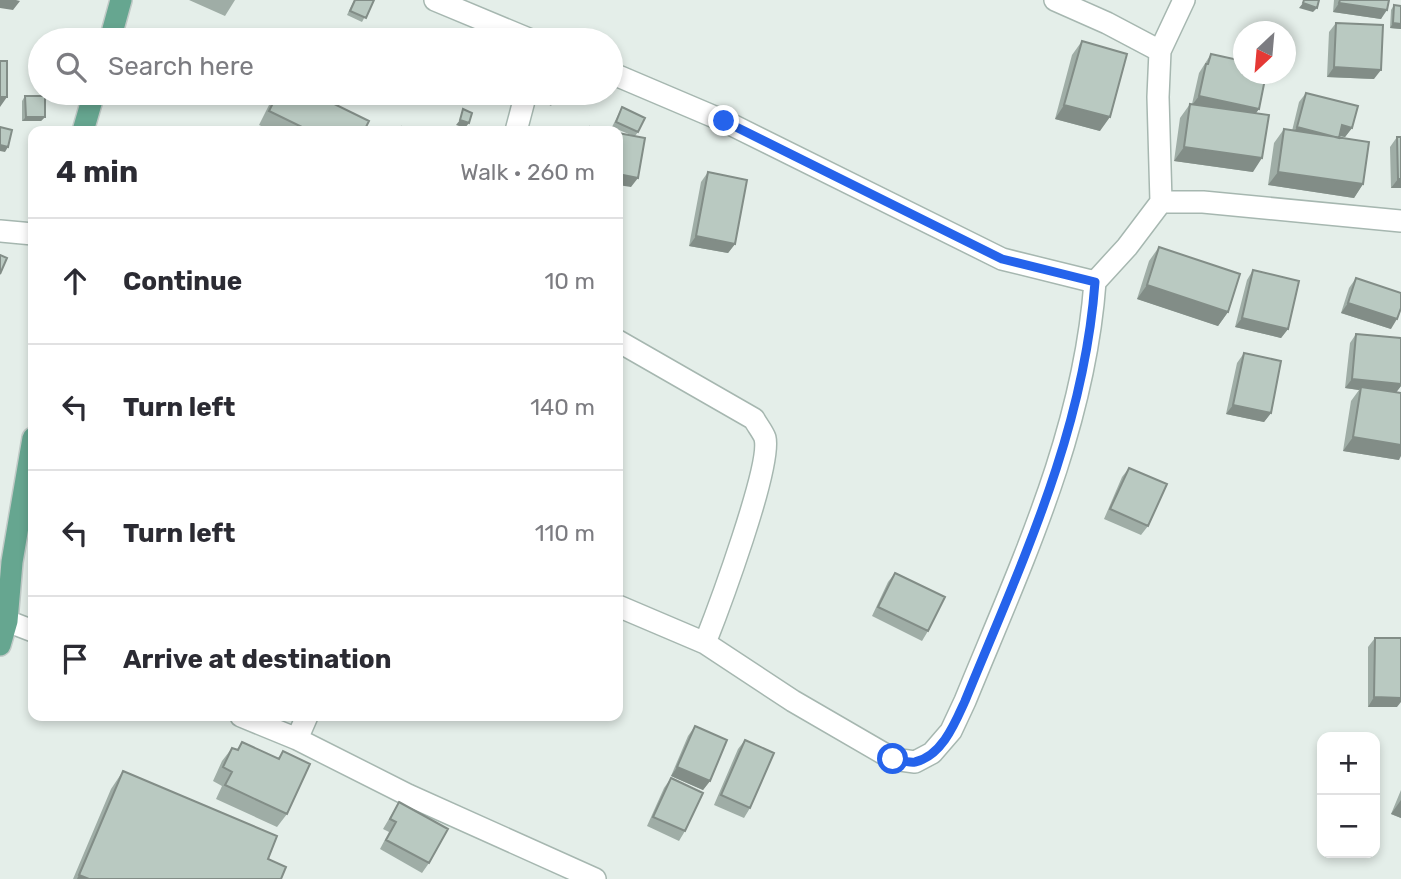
<!DOCTYPE html>
<meta charset="utf-8">
<style>
body{margin:0;font-family:Rubik,sans-serif;background:#f7f7f7;color:#2b2b33}
.controls{position:absolute;right:21px;bottom:21px;display:grid;overflow:hidden;border-radius:14px;box-shadow:0 4px 10px #0003}
.controls button{width:63px;height:63px;display:grid;place-items:center;padding:0;border:0;border-bottom:2px solid #e1e1e2;background:#fff;color:#2b2b33;font:35px sans-serif}
.compass{position:absolute;left:1233px;top:21px;width:63px;height:63px;border-radius:50%;background:#fff;box-shadow:0 4px 10px #0003;rotate:206deg}
.stop{position:absolute;width:21px;height:21px;margin:-16px;border:5px solid #2563eb;border-radius:50%;background:#fff}
.stop.end{background:#2563eb;border-color:#fff;box-shadow:0 2px 7px #0008}
.list{margin:0;padding:0;list-style:none}
h2{display:flex;justify-content:space-between;align-items:center;height:91px;margin:0;padding:0 28px;font-size:30px}
h2 small{font-size:23px;font-weight:400;color:#7c7c81}
.list li{display:grid;grid-template-columns:46px 1fr auto;gap:21px;align-items:center;box-sizing:border-box;height:126px;padding:0 28px;border-top:2px solid #e1e1e2}
.list b{display:block;font-size:26px;white-space:nowrap}
.list em{font-size:23px;font-style:normal;color:#7c7c81}
.icon{flex:none;width:38px;height:38px;fill:none;stroke:currentColor;stroke-width:2;stroke-linecap:round;stroke-linejoin:round}
.map{position:relative;flex:none;width:1401px;height:879px;overflow:hidden}
.search{position:absolute;background:#fff;box-shadow:0 4px 10px #0003;left:28px;top:28px;width:595px;height:77px;display:flex;align-items:center;gap:18px;box-sizing:border-box;padding:0 24px;border-radius:38px;color:#7c7c81;font-size:26px}
.panel{position:absolute;background:#fff;box-shadow:0 4px 10px #0003;left:28px;top:126px;width:595px;height:595px;border-radius:14px}
.map>svg:first-child{display:block}
.lines{fill:none;stroke-linecap:round;stroke-linejoin:round}
.minor-casing{stroke:#a6b7b0;stroke-width:24}
.primary-casing{stroke:#c1cac7;stroke-width:24}
.minor{stroke:#fff;stroke-width:21}
.primary{stroke:#66a690;stroke-width:21}
.wall{fill:#9fada6}
.shaded-wall{fill:#828d87}
.building{fill:#b9c9c1;stroke:#828d87;stroke-width:2}
.route{stroke:#2563eb;stroke-width:9}
</style>
<div class="map">
<svg width="1401" height="879" viewBox="0 0 1401 879">
<rect width="100%" height="100%" fill="#e4eee9"/>
<g class="lines">
<g class="minor-casing">
<path id="minor" d="M435 0 531 40
M1055 0 1107 23 1160 51 1158 97 1161 202H1203L1401 221
M1160 51 1184 0
M611 73 724 121 1002 259 1095 282C1084 432 1021 564 965 701L951 731 932 753 915 762 893 759 793 701 705 643 618 606
M516 131 526 93
M0 231 33 234
M1095 282 1127 247 1161 202
M618 341 754 419C757 425 763 432 765 438 772 466 718 610 705 643
M7 621 33 631
M241 716 297 739 307 716
M297 739 408 795 595 879"/>
</g>
<g class="primary-casing">
<path id="primary" d="M110 40 121 0
M83 131 94 93
M0 645 7 621 12 562 33 438"/>
</g>
<use href="#minor" class="minor"/>
<use href="#primary" class="primary"/>
</g>
<path class="wall" d="M189 0H235L225 16Z
M354 0H374L362 22 347 15Z
M1334 0H1389L1381 19 1333 12Z
M1394 5 1401 29 1390 28 1391 10Z
M1336 23 1374 79 1327 77 1329 32Z
M1082 41 1100 131 1055 119 1072 55Z
M1211 54 1259 109 1256 113 1253 172 1174 161 1180 118 1190 104H1192L1199 73Z
M275 93H312L364 131H272L259 125Z
M537 93H559L551 106 535 96Z
M1306 93 1352 128 1345 137 1339 136V137L1363 184 1354 198 1268 185 1274 143 1284 129 1292 131 1299 102Z
M25 96 45 117 41 121H22V101Z
M622 107 638 132 635 136 631 187V135L612 127Z
M1397 137 1401 188H1391L1390 147Z
M708 172 735 244 728 253 689 246 701 182Z
M1159 247 1228 312 1218 326 1137 299 1149 261Z
M1253 270 1288 329 1281 338 1235 327 1247 280Z
M1356 278 1391 329 1341 313 1349 288Z
M1356 334 1401 386 1396 392 1399 460 1343 451 1351 401 1359 390 1345 388 1350 343Z
M1244 353 1271 413 1264 422 1226 414 1237 363Z
M1129 468 1148 526 1141 535 1104 519 1122 477Z
M895 573 928 631 922 641 872 616 888 582Z
M1375 638 1397 707H1368V647Z
M695 726 710 781 703 790 671 776 688 736Z
M745 740 750 808 744 818 714 805 738 749Z
M242 742 278 759 283 751 287 814 277 827 216 799 222 786 213 781 222 761 232 748 237 750Z
M123 771 268 859 281 879H73L111 789Z
M671 778 685 831 679 841 647 826 664 788Z
M1401 790V818L1391 814Z
M399 802 429 863 422 873 380 849 389 832 383 829Z"/>
<path class="shaded-wall" d="M0 0H16L20 1 13 10 0 8Z
M1303 3 1317 8 1313 12 1299 8Z
M1339 3 1387 10 1381 19 1333 12Z
M1393 23 1401 24V29L1390 28Z
M1334 67 1381 70 1374 79 1327 77Z
M1199 96 1259 109 1252 118 1192 105Z
M0 97H7L0 107Z
M1064 105 1110 117 1100 131 1055 119Z
M26 117H45L41 121H22Z
M460 120 469 123 465 128 456 125Z
M1342 125 1352 128 1345 137 1335 135Z
M1297 127 1339 138 1291 137Z
M0 145 8 147 5 152 0 151Z
M1184 147 1262 158 1253 172 1174 161Z
M1278 172 1363 184 1354 198 1268 185Z
M618 174 638 178 631 187 618 185Z
M1398 179H1401V188H1391Z
M696 236 735 244 728 253 689 246Z
M1147 285 1228 312 1218 326 1137 299Z
M1348 303 1397 319 1391 329 1341 313Z
M1242 318 1288 329 1281 338 1235 327Z
M1352 379 1401 384V386L1395 394 1361 387 1359 390 1345 388Z
M1233 405 1271 413 1264 422 1226 414Z
M1353 437 1401 445V456L1399 460 1343 451Z
M1374 697 1401 698V702L1397 707H1368Z
M677 767 710 781 703 790 671 776Z
M1401 800V818L1391 814Z
M79 875 89 879H77Z"/>
<path class="building" d="M355 0H374L366 18 350 11Z
M1304 0H1319L1317 8 1303 3Z
M1340 0H1389L1387 10 1339 3Z
M1394 5 1401 6V24L1393 23Z
M1336 23 1383 25 1381 70 1334 67Z
M1082 41 1127 54 1110 117 1064 105Z
M1211 54 1243 61V74H1266L1259 109 1199 96 1206 64H1208Z
M0 61H7V97H0Z
M278 93H312L369 121 364 131H310L269 111Z
M540 93H559L555 101Z
M1306 93 1358 106 1352 128 1342 125 1339 138 1297 127Z
M25 96H45V117H26Z
M1190 104 1269 115 1262 158 1184 147Z
M622 107 645 118 638 132 616 122Z
M463 109 472 113 469 123 460 120Z
M0 127 12 130 8 147 0 145Z
M402 127 414 131H401Z
M590 127 610 131H589Z
M1284 129 1369 142 1363 184 1278 172Z
M618 133 645 138 638 178 618 174Z
M1397 137H1401V179H1398Z
M708 172 747 180 735 244 696 236Z
M1159 247 1240 274 1228 312 1147 285Z
M0 255 7 258 0 274Z
M1253 270 1299 281 1288 329 1242 318Z
M1356 278 1401 293V308L1397 319 1348 303Z
M1356 334 1401 338V384L1352 379Z
M1244 353 1281 361 1271 413 1233 405Z
M1361 387 1401 393V445L1353 437Z
M1129 468 1167 484 1148 526 1110 509Z
M895 573 945 597 928 631 878 607Z
M1375 638H1401V698L1374 697Z
M695 726 727 740 710 781 677 767Z
M745 740 774 753 750 808 721 795Z
M242 742 279 759 283 751 310 764 287 814 225 785 232 772 223 767 232 748 238 750Z
M123 771 277 836 268 859 286 867 281 879H89L79 875Z
M671 778 703 793 685 831 653 817Z
M399 802 448 829 429 863 386 840 396 822 390 819Z"/>
<g class="lines">
<path class="route" d="M724 121 1002 259 1095 282C1084 432 1021 564 965 701 955 723 942 756 915 762 909 763 899 760 893 759"/>
</g>
</svg>
<div class="controls">
<button>+</button>
<button>−</button>
</div>
<svg class="compass" viewBox="-18 -18 36 36"><path d="M0-13l5 13h-10z" fill="#e53935"/><path d="M0 13l5-13h-10z" fill="#7c7c81"/></svg>
<div class="stop" style="left:893px;top:759px"></div>
<div class="stop end" style="left:724px;top:121px"></div>
<div class="search"><svg class="icon" aria-label="search" viewBox="0 0 24 24"><circle cx="10" cy="10" r="6"/><path d="M15 15l6 6"/></svg>Search here</div>
<section class="panel">
<h2>4 min<small>Walk · 260 m</small></h2>
<ul class="list">
<li><svg class="icon" aria-label="ahead" viewBox="0 0 24 24"><path d="M12 20V5M6 11l6-6 6 6"/></svg><div><b>Continue</b></div><em>10 m</em></li>
<li><svg class="icon" aria-label="left" viewBox="0 0 24 24"><path d="M17 20v-9H6M10 6l-5 5 5 5"/></svg><div><b>Turn left</b></div><em>140 m</em></li>
<li><svg class="icon" aria-label="left" viewBox="0 0 24 24"><path d="M17 20v-9H6M10 6l-5 5 5 5"/></svg><div><b>Turn left</b></div><em>110 m</em></li>
<li><svg class="icon" aria-label="arrive" viewBox="0 0 24 24"><path d="M6 21V4h12l-3 4 3 4H6"/></svg><div><b>Arrive at destination</b></div></li>
</ul>
</section>
</div>
